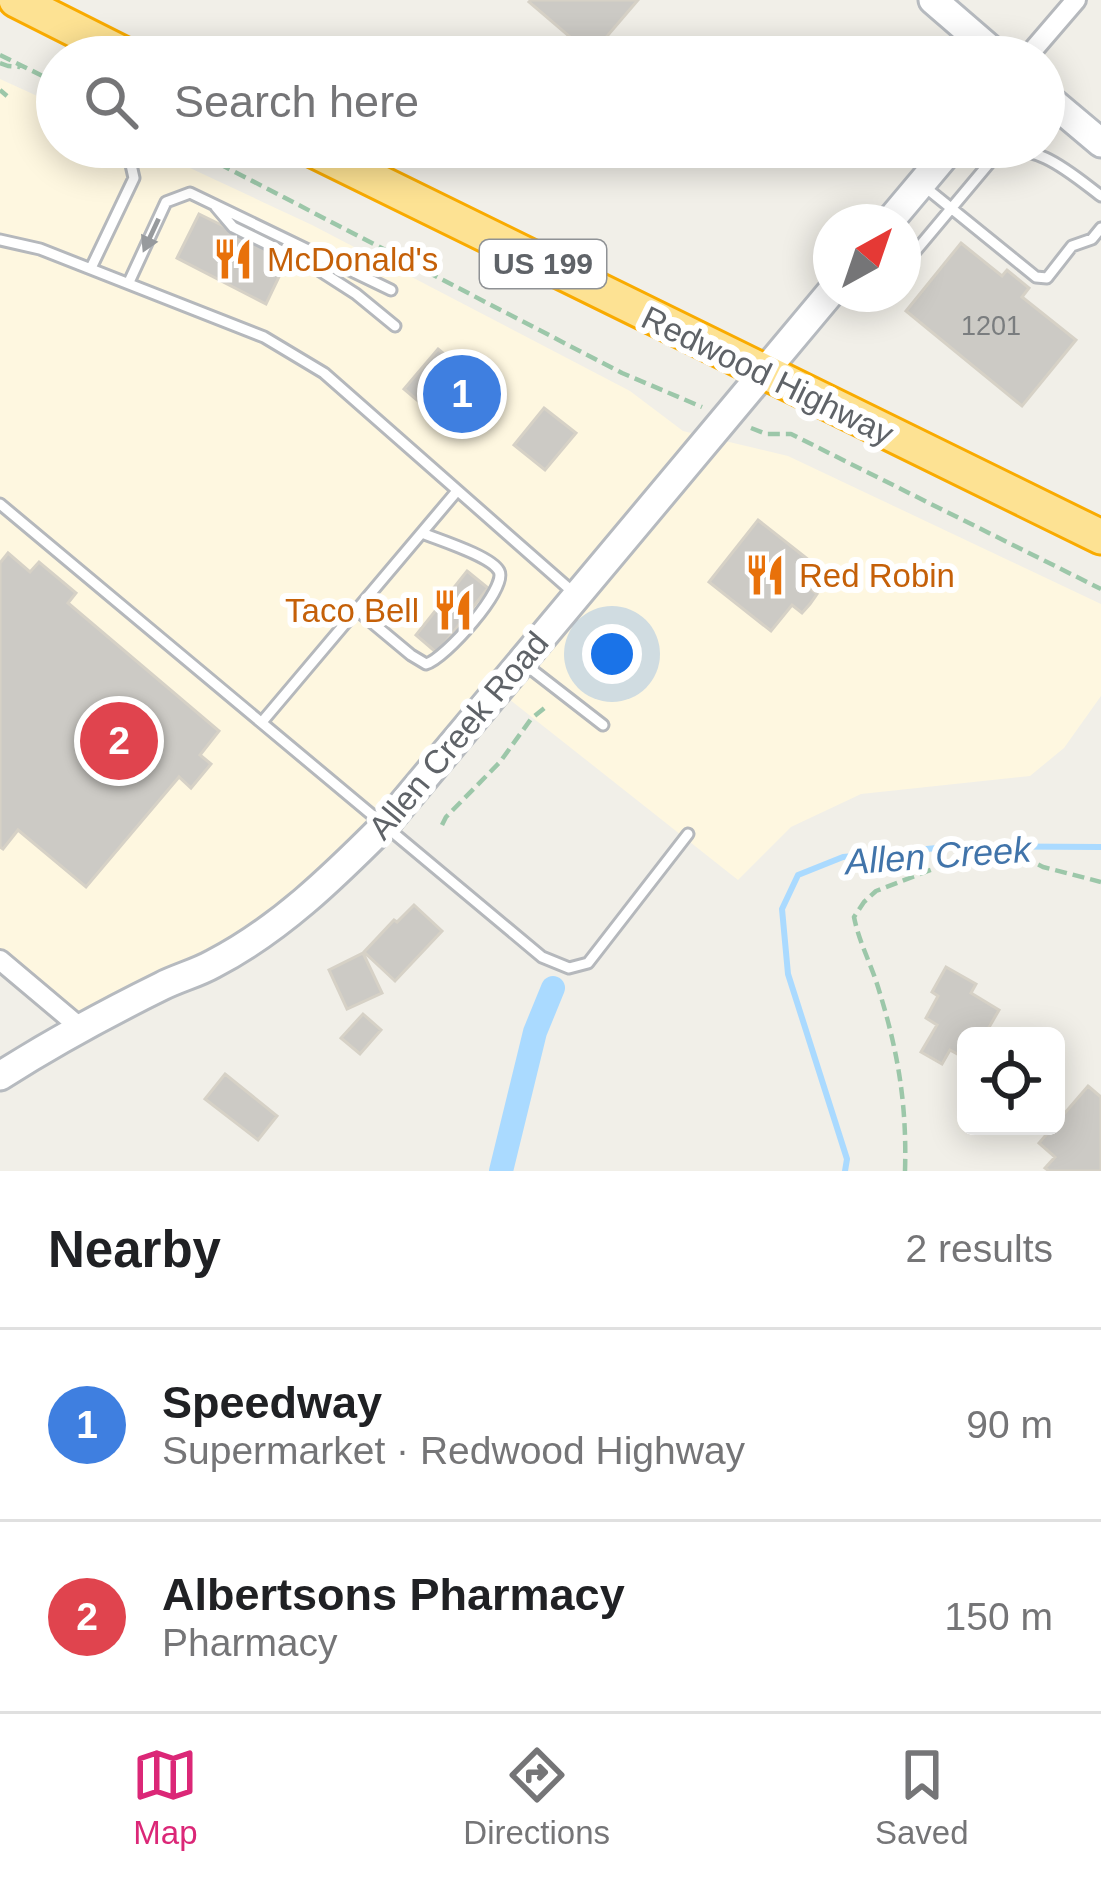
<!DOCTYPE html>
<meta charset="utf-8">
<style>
body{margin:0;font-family:Arial,sans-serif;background:#f2f2f2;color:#202124}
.controls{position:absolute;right:36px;bottom:36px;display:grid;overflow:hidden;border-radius:18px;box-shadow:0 6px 30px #0003}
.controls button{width:108px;height:108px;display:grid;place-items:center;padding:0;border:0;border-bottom:3px solid #e0e0e0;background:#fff;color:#202124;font:60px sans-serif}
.compass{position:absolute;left:813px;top:204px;width:108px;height:108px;border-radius:50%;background:#fff;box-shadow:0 6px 30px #0003;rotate:40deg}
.you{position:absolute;left:612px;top:654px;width:42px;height:42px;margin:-30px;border:9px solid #fff;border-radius:50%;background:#1a73e8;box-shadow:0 0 0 18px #1a73e833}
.badge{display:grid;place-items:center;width:78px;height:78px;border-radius:50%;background:#db2777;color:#fff;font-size:39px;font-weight:700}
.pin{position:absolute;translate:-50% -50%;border:6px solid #fff;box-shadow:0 3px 12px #0006}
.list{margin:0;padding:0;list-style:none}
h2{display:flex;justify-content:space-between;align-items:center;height:156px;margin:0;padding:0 48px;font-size:51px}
h2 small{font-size:39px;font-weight:400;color:#757577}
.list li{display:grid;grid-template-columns:78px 1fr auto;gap:36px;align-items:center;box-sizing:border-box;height:192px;padding:0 48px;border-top:3px solid #e0e0e0}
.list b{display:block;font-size:45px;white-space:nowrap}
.list p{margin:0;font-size:39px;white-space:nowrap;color:#757577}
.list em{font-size:39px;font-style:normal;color:#757577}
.icon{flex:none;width:66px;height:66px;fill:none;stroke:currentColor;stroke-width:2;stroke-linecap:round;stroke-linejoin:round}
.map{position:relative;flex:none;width:1101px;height:1171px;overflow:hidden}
.search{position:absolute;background:#fff;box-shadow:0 6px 30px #0003;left:36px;right:36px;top:36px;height:132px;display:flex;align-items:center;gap:30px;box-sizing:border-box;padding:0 42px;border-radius:66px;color:#757577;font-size:45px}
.sheet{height:540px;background:#fff}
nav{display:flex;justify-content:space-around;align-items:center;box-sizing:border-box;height:168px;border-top:3px solid #e0e0e0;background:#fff;font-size:33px;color:#757577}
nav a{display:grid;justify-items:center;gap:6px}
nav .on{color:#db2777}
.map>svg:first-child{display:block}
.commercial{fill:#fef7e0}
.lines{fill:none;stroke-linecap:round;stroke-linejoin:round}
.stream{stroke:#aadaff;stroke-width:6}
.canal{stroke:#aadaff;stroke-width:24}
.building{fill:#cccac5;stroke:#d6d1c6;stroke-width:3}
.lane-casing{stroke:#b5b8bc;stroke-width:15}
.street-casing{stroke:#b5b8bc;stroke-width:24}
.secondary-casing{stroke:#b6babf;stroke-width:33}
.highway-casing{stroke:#f9ab00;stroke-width:39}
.path{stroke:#9cc7a9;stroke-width:4.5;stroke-dasharray:12 6;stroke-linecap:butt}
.lane{stroke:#fff;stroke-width:9}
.street{stroke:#fff;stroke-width:18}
.secondary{stroke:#fff;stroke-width:27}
.highway{stroke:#fde293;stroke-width:33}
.oneway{fill:#979a9d}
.labels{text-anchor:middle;stroke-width:12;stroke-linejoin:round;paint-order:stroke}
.number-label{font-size:27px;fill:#7a7d7f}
.shield{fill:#fff;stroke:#8f9295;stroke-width:3}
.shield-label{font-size:30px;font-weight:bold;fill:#5f6368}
.food-label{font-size:33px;fill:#c56008;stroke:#fff;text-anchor:start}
.street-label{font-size:33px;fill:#5f6368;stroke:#fff}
.water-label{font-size:36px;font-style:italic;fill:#4174aa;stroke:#fff}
</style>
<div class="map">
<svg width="1101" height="1171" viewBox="0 0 1101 1171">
<rect width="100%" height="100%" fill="#f1efe8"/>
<path class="commercial" d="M0 79 57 105V147H145L312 225 630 391 683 431 788 456 1101 604V696L1064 748 1030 776 861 794 791 827 738 880 485 680 380 812 265 916 174 969 74 1013 0 951Z"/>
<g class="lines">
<path class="stream" d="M845 1171 847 1159 788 974 782 909 798 875 843 857 958 846 1101 847"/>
<path class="canal" d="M501 1171 535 1032 553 988"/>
</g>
<path class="building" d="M531 0H638L591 55 529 2Z
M199 214 288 258 266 304 177 258Z
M961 243 1002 276 1007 270 1029 288 1022 297 1076 340 1022 406 906 311Z
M438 349 456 364 462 356 491 381 482 392 489 397 472 417 465 411 455 423 427 400 423 405 404 389Z
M544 408 576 433 545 470 514 445Z
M758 520 819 568 806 585 817 594 810 604 802 613 792 605 771 631 709 582Z
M8 553 30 572 39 562 76 593 68 603 219 731 200 755 211 764 191 788 179 777 86 887 18 830 3 849 0 847V563Z
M467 571 488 588 437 653 416 635Z
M414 905 442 931 395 981 364 952 394 920 397 922Z
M363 953 382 993 347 1009 329 970Z
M946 967 976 984 971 993 999 1010 984 1036 975 1032 973 1036H966V1047L961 1056 950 1050 942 1064 921 1052 937 1025 926 1018 938 996 932 992Z
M363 1014 381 1030 360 1054 341 1038Z
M225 1074 277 1116 258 1140 205 1099Z
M1088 1086 1101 1097V1171H1049L1045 1168 1055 1157 1039 1143Z"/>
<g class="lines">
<g class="lane-casing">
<path id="lane" d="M925 187 1036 277 1047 278 1072 246 1092 239 1101 228
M216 207 233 227 314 267 356 294 395 326
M0 240 40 249 264 337 324 373 574 593
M903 266 996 155C1033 138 1073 175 1101 196
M91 268 134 178 129 156 112 147
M129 282 166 202 190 193 391 290
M0 504 542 957 569 968 588 963 688 834
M357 610 411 655 426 664C445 659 508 588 499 571 491 556 439 540 422 533
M527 666 603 725
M262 722 457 491"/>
</g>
<g class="street-casing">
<path id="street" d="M1027 57 1076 0
M0 960 82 1029"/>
</g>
<g class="secondary-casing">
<path id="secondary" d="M933 0 999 57
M1044 95 1101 143
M889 222 952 147
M0 1076C52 1043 107 1013 162 986 178 978 197 973 213 964 279 930 333 877 385 825L831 292"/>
</g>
<g class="highway-casing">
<path id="highway" d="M16 0 129 57
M307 147 1101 537"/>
</g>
<path class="path" d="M0 55 57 83
M0 63 8 66 20 67
M0 90 7 96
M187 147 622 373 702 407
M751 428 766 434H791L1101 589
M442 825 446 817 500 762 531 719 547 706
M905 1171C907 1104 898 1051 878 987 871 964 859 942 854 917L864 902 876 891 982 850 1015 853 1043 867 1101 882"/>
<use href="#lane" class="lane"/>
<use href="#street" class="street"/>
<use href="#secondary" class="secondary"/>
<use href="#highway" class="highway"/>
</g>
<defs><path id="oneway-solid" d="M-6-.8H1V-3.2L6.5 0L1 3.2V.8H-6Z" transform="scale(3)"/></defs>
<use class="oneway" href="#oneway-solid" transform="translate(151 235) rotate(115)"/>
<defs>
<g id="restaurant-bare" transform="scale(3.24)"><path d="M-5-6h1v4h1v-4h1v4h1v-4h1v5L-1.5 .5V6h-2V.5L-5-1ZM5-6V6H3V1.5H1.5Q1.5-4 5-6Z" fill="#e8710a" stroke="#fff" stroke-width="2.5" paint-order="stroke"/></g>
</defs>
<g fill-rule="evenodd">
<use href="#restaurant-bare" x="233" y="259"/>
<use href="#restaurant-bare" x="765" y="575"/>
<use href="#restaurant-bare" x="453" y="610"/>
</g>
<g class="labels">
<g class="number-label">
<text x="991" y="335">1201</text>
</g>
<rect class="shield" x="480" y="240" width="126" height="48" rx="9"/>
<g class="shield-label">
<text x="543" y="274">US 199</text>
</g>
<g class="food-label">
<text x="267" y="271">McDonald's</text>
<text x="799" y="587">Red Robin</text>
<text x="419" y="622" text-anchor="end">Taco Bell</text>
</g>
<g class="street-label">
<text transform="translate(768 375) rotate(26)" y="12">Redwood Highway</text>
<text transform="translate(458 735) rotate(-50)" y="12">Allen Creek Road</text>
</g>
<g class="water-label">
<text transform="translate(938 855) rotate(-4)" y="13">Allen Creek</text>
</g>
</g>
</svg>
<div class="controls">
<button><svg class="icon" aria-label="locate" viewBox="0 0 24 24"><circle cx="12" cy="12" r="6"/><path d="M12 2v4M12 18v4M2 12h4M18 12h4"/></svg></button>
</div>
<svg class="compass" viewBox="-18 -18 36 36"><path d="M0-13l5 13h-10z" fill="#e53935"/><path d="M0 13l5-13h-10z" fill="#757577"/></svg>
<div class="you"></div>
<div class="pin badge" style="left:462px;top:394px;background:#3f7fe0">1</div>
<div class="pin badge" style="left:119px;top:741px;background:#e0444e">2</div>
<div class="search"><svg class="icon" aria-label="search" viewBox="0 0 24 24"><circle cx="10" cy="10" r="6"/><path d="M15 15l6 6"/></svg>Search here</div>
</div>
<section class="sheet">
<h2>Nearby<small>2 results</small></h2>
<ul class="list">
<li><span class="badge" style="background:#3f7fe0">1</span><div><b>Speedway</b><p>Supermarket · Redwood Highway</p></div><em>90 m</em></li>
<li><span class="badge" style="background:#e0444e">2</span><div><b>Albertsons Pharmacy</b><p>Pharmacy</p></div><em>150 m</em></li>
</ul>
</section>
<nav>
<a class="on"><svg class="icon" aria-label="map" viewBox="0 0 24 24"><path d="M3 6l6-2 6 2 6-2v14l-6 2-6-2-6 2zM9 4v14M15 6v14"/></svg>Map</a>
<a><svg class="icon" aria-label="directions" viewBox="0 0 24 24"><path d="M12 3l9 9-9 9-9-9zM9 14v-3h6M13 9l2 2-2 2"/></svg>Directions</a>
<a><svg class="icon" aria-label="saved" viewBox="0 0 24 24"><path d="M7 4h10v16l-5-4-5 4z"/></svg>Saved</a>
</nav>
